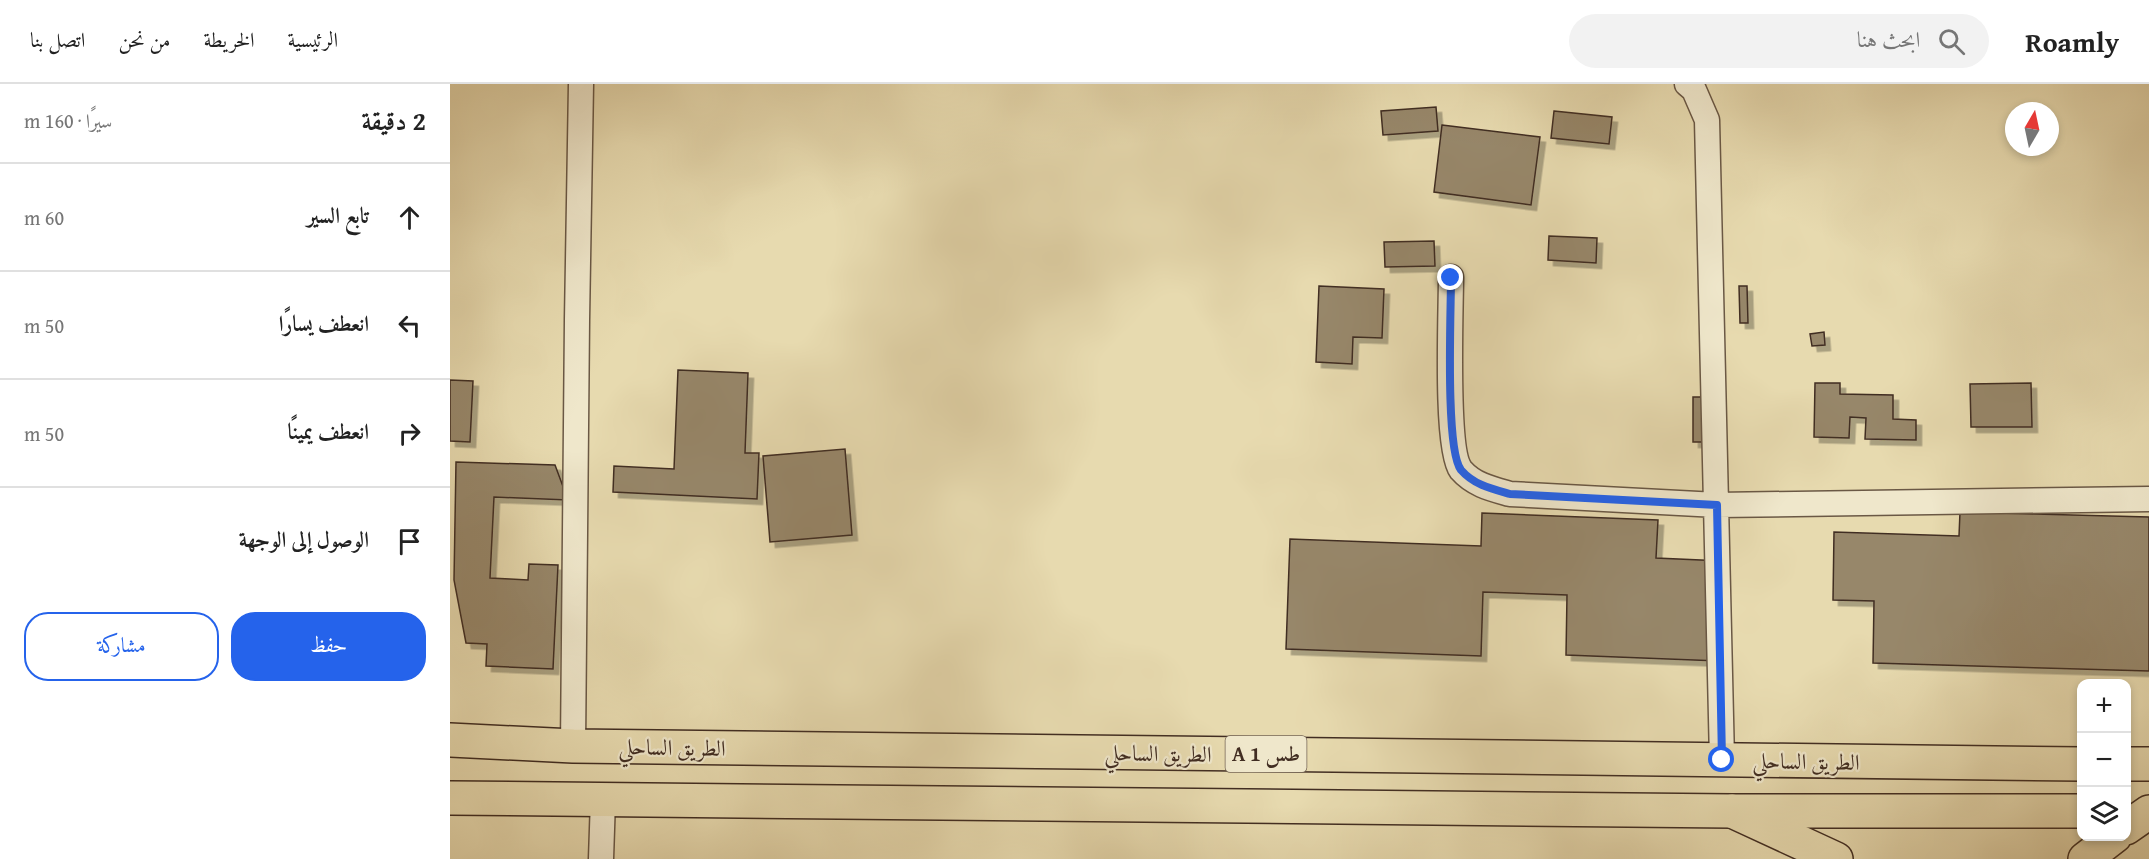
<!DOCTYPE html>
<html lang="ar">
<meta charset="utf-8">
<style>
body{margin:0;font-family:"Gentium Book Plus",Amiri,serif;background:#f2f2f2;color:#222;direction:rtl}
.controls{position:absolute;right:18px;bottom:18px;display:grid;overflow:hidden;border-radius:12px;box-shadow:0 3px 9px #0003}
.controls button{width:54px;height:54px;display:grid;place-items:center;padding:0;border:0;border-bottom:2px solid #e0e0e0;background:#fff;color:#222;font:30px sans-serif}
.compass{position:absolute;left:1555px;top:18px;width:54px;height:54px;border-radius:50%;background:#fff;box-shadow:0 3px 9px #0003;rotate:9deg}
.stop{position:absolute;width:18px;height:18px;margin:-14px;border:4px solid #2563eb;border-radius:50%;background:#fff}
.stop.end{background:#2563eb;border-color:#fff;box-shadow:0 2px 6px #0008}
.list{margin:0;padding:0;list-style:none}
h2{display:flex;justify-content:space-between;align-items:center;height:78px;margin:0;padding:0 24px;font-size:26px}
h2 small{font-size:20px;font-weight:400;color:#767676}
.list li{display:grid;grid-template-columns:39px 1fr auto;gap:18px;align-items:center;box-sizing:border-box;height:108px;padding:0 24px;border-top:2px solid #e0e0e0}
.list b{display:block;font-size:22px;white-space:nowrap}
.list em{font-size:20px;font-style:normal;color:#767676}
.actions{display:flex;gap:12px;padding:18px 24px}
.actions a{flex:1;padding:14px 0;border:2px solid #2563eb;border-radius:24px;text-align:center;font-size:21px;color:#2563eb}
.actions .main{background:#2563eb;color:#fff}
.icon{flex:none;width:33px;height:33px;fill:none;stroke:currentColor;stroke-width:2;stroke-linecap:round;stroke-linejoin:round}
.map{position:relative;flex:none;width:1699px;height:775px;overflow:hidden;direction:ltr}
header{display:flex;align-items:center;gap:36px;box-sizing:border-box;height:84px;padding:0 30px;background:#fff;border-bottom:2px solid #e0e0e0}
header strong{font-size:28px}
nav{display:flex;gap:33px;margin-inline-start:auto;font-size:21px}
.search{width:420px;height:54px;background:#f2f2f2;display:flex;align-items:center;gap:15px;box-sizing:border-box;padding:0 21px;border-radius:33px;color:#767676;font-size:22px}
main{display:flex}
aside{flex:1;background:#fff}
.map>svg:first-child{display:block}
.building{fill:#97876b;stroke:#412d22;stroke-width:1.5;filter:url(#shadow)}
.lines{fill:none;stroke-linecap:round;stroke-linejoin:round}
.street-casing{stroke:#6a5845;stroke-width:27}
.primary-casing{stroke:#412d22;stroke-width:36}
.highway-casing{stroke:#412d22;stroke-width:36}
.street{stroke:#efe7cb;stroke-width:24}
.primary{stroke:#e7daaf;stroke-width:33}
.highway{stroke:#e7daaf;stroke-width:33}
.route{stroke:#2563eb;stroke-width:8}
.labels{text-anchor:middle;stroke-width:4.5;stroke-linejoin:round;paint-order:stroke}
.shield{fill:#efe7cb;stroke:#756555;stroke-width:1.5}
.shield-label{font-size:21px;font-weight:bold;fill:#412d22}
.street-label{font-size:22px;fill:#412d22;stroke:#efe7cb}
</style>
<header>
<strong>Roamly</strong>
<div class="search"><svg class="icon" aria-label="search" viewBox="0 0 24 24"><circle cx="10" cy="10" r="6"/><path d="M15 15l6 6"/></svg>ابحث هنا</div>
<nav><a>الرئيسية</a><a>الخريطة</a><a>من نحن</a><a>اتصل بنا</a></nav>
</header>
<main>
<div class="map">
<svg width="1699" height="775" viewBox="0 0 1699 775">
<defs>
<filter id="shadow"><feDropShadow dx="5.5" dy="5.5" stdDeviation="0" flood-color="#0004"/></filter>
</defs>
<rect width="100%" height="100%" fill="#e7daaf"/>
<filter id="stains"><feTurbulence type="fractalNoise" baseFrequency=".00333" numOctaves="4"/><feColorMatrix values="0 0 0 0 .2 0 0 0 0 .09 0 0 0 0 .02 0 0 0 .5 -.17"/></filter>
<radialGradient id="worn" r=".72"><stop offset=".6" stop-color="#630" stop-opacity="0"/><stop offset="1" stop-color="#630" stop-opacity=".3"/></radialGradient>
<path class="building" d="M986 23 988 47 933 51 931 27Z
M1104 27 1162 33 1159 60 1101 54Z
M992 41 1090 53 1081 121 984 108Z
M1099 152 1147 154 1146 179 1098 176Z
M984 157 985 182 935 183 934 158Z
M869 202 934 205 932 254 903 253 902 280 866 278Z
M1289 202H1297L1298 239H1290Z
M1374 248 1375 261 1362 262 1360 250Z
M228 286 298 289 295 369H309L307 415 163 408 164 382 224 385Z
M0 296 23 297 20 358 0 357Z
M1365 299H1390V310L1443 311V335L1466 336V356L1415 355 1416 334 1400 333 1399 354 1364 353Z
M1581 299 1582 343H1521L1520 300Z
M1243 313H1264L1265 358H1243Z
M395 365 402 451 320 458 313 372Z
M6 378 105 381 118 416 44 413 40 494 78 496 79 480 108 481 103 585 36 582 37 560 16 559 4 496Z
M1510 428 1699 433V587L1423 579 1424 517 1383 516 1384 448 1509 452Z
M1032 429 1208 436 1206 474 1273 477 1269 577 1116 571 1117 511 1033 508 1031 572 836 565 840 455 1031 462Z"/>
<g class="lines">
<g class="street-casing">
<path id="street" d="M1237 0 1244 6 1257 36 1272 676
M1001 193C1001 227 995 366 1011 386 1024 401 1042 405 1060 410L1267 421 1699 415
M123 662 127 236 131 0
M151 775 153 715"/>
</g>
<g class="primary-casing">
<path id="primary" d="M1282 727 1386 775"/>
</g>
<g class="highway-casing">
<path id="highway" d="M0 656 123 662 1632 680
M1676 680H1699
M0 714 1282 727H1632
M1676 744 1699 728
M1635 775 1665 752"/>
</g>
<use href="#street" class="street"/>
<use href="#primary" class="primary"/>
<use href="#highway" class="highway"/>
</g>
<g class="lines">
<path class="route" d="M1001 194C1001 226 995 366 1011 386 1024 401 1042 405 1060 410L1267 421 1272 676"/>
</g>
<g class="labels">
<rect class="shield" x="775.5" y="652" width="81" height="36" rx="4.5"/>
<g class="shield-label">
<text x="816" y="677">A 1 طس</text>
</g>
<g class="street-label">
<text transform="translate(222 663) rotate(1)" y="8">الطريق الساحلي</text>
<text transform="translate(708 669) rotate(1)" y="8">الطريق الساحلي</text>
<text transform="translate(1356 677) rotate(1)" y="8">الطريق الساحلي</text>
</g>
</g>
<rect width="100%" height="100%" filter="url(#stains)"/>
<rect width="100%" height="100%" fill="url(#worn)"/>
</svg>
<div class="controls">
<button>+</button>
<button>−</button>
<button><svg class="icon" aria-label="layers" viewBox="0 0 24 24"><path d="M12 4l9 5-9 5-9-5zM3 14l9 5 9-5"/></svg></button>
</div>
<svg class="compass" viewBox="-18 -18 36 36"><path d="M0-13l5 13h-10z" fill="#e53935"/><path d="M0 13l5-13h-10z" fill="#767676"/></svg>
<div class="stop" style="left:1272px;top:676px"></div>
<div class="stop end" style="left:1001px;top:194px"></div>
</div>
<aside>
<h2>2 دقيقة<small>سيرًا · 160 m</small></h2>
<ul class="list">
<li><svg class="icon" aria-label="ahead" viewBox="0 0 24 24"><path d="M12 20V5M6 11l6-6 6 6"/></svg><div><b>تابع السير</b></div><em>60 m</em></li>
<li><svg class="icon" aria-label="left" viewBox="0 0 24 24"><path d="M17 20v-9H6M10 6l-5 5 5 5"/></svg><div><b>انعطف يسارًا</b></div><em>50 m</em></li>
<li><svg class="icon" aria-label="right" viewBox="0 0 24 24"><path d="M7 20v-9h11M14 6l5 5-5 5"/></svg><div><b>انعطف يمينًا</b></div><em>50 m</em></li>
<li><svg class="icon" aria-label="arrive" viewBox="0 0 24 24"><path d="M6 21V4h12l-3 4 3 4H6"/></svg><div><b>الوصول إلى الوجهة</b></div></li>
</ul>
<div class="actions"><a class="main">حفظ</a><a>مشاركة</a></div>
</aside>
</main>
